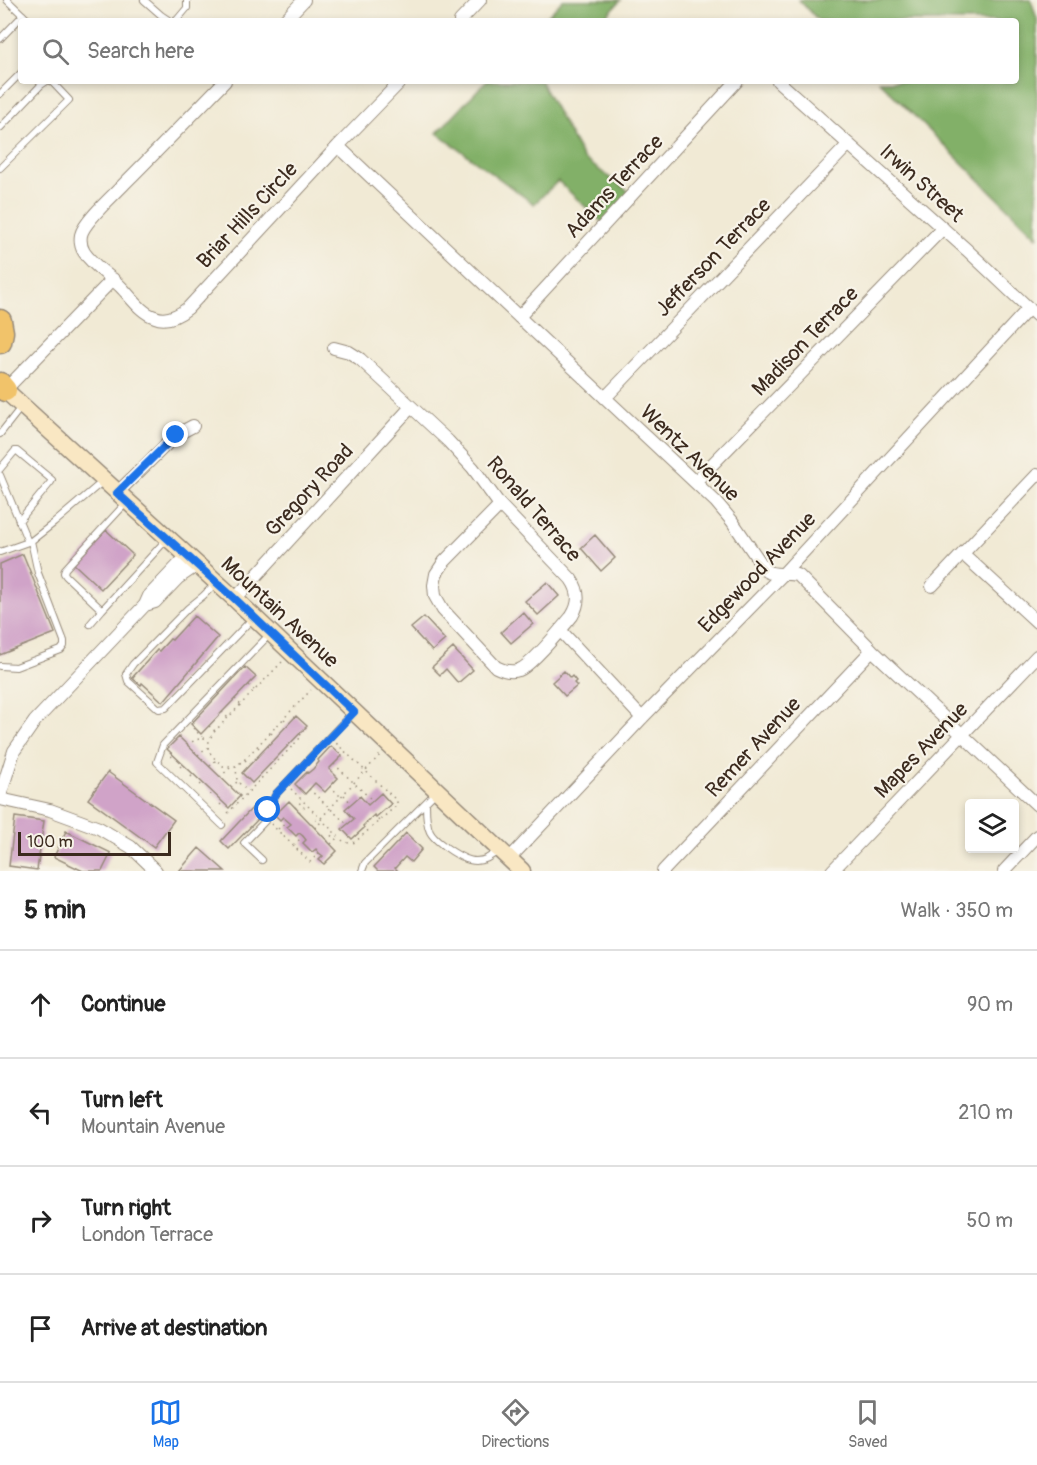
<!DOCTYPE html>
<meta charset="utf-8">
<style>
body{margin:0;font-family:Pangolin,sans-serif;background:#f6f6f6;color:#222}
.controls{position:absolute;right:18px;bottom:18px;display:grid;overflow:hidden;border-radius:6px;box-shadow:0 3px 9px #0003}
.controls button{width:54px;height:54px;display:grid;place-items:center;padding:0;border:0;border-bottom:2px solid #e0e0e0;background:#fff;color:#222;font:30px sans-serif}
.scale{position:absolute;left:18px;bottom:15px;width:153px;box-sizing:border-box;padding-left:6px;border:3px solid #3b2a1e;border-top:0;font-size:16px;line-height:21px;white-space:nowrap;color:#3b2a1e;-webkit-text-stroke:4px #f7f3e8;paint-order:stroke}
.stop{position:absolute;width:18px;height:18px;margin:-14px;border:4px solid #1a73e8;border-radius:50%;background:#fff}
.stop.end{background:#1a73e8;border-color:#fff;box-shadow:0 2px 6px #0008}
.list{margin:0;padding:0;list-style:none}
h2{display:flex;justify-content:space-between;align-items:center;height:78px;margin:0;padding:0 24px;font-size:26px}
h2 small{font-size:20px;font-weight:400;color:#767676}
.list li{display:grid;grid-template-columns:39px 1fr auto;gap:18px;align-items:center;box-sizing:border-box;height:108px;padding:0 24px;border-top:2px solid #e0e0e0}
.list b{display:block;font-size:22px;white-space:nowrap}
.list p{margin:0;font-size:20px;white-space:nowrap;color:#767676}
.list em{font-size:20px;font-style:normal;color:#767676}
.icon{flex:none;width:33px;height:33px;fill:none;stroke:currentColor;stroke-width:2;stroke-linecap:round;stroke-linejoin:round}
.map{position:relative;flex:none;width:1037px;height:871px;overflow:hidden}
.search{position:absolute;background:#fff;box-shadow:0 3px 9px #0003;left:18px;right:18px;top:18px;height:66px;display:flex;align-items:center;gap:15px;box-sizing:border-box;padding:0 21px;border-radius:6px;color:#767676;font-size:22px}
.sheet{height:510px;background:#fff}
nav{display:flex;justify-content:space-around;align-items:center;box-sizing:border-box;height:84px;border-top:2px solid #e0e0e0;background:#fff;font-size:16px;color:#767676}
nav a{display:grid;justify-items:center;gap:3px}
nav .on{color:#1a73e8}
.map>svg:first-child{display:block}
.forest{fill:#82b068;stroke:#5e6d43;stroke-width:1.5}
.building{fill:#d0a3c8}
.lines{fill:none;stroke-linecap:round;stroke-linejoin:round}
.lane-casing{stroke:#968a7a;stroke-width:8}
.street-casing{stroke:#968a7a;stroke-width:14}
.secondary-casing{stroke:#968a7a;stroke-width:19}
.highway-casing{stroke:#968a7a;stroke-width:25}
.path{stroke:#968a7a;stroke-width:1.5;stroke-dasharray:1.5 4.5;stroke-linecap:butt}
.lane{stroke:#fff;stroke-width:6}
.street{stroke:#fff;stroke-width:12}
.secondary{stroke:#f9e7c3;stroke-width:16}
.highway{stroke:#f1c36a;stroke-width:22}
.route{stroke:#1a73e8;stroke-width:8}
.labels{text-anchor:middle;stroke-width:4.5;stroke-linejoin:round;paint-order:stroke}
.street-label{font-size:21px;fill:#3b2a1e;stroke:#f7f3e8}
</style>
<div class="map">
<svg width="1037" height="871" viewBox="0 0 1037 871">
<rect width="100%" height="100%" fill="#f7f3e8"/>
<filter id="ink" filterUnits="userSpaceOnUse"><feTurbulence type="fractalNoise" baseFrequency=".0167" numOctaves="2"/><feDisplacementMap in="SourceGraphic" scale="12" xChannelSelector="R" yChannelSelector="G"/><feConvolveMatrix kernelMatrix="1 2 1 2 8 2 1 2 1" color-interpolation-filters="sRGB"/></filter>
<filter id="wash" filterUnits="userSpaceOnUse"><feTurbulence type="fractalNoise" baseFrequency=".008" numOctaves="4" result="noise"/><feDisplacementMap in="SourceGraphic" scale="24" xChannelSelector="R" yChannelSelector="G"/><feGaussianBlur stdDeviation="1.35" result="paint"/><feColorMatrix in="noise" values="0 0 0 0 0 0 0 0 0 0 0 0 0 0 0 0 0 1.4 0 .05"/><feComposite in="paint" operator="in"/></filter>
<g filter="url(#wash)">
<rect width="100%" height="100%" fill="#f1ead5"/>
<path class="forest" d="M563 0H621L602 21H543Z
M799 0H1031L1037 19V237L879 81H1016V21H819Z
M486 81H541L545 90 583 158 635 196 607 227 558 181 534 204 437 133Z"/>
<g id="blocks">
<path class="building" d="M106 530 133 555 101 589 74 564Z
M595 535 615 558 601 571 581 548Z
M23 554 55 633 0 655V564Z
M547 582 559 596 538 615 525 601Z
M523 612 533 624 511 643 501 632Z
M194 616 218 637 163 702 142 683 141 685 132 678 157 650 159 651 170 639 172 640Z
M424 617 445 640 432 651 411 628Z
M453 648 473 670 458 683 446 669 440 675 432 667Z
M245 667 256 677 201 734 191 724Z
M564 671 570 678 572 676 576 681 574 683 577 686 565 696 552 682Z
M296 716 307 726 252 783 242 773Z
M179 737 240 796 229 808 167 749Z
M331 746 342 756 329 769 338 778 325 792 315 783 305 794 295 784 307 772 308 773 313 769 319 762 318 760Z
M108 772 174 820 154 847 88 799Z
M381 793 391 804 376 817 374 815 363 826 364 828 352 839 342 829 354 819 345 809 360 796 368 805Z
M289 801 337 851 324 864 319 860 323 856 319 853 316 849 312 852 303 843 306 840 303 836 299 833 296 836 287 827 291 824 283 817 280 820 275 815Z
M255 805 264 813 229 849 221 841Z
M15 817 44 821 37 870 9 866Z
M66 831 111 853 102 871H83L54 857Z
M406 833 422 849 411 862 405 857 395 868 398 871H378L374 867Z
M199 848 225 871H179Z"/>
</g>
</g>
<g filter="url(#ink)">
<use href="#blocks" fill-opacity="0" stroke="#968a7a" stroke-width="1.5"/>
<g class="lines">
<g class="lane-casing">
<path id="lane" d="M7 0 29 21
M144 0 161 15 170 21
M173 21H176L187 8V0
M0 39 23 15
M0 94 21 73
M0 128 41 85 47 81
M0 168 69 100 51 81
M0 434 22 406
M0 469 15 451H17L52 480 51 482 19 521
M0 475 28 542
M127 502 65 569 64 573 66 576 102 610 167 539
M0 552 31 541 54 523 102 482
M216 583 203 596 188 608 133 664 126 674 128 681 159 709 166 708 254 617
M90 624 102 610
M0 666 16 667 61 650 64 646V641L38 573 31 541
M426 804C426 813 426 824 430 832 433 838 439 842 444 846 462 859 479 870 498 850
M222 825 157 762 163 745 270 634
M262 860 244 843 265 821 268 810 276 794 353 712
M362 871 365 863 437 791"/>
</g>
<g class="street-casing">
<path id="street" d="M284 21 304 0
M460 21 480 0
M225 81C192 115 159 149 125 183 115 194 84 221 81 235 80 241 81 247 84 252 93 266 109 275 121 287 131 297 141 313 155 317 167 322 178 316 188 308L338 146 401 81
M778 81 967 250 1037 316
M338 146 519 317 716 502 732 521 766 571C776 577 787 571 799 576L872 650 1037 805
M519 317 737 81
M334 348 349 352 360 359 448 441 473 468 500 505 571 579C580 592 580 603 572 616 562 628 531 666 519 670 511 673 504 671 496 667L443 610 435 596 434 585 436 574 444 562 500 505
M5 390 113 279
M605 398 849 144
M695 482 943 228
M117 493 176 435 193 426
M963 554 1037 622
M932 586 1037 475
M235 599 411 407
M145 605 155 602 178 578 197 565
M560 630 642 718
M0 796 14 751 35 721 145 605 149 596 187 556
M0 799 50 810 99 828 131 847 156 871
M509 859 642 718 783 574 1029 308
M663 871 872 650
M832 871 1037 656
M1004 871 1037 836"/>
</g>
<g class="secondary-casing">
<path id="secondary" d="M5 390 235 599 522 871"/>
</g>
<g class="highway-casing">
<path id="highway" d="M0 321 2 332 0 342
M0 384 5 390"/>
</g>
<path class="path" d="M282 662 215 731C202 749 209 753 223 766H236L244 760 311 690
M249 685 254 690
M235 699 240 704
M222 712 228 718
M284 719 289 723
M209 726 215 731
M193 728 202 737
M271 733 275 737
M187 745C194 740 200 738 208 738
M258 747 262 751
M198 755 207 747
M171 757 173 755
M245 760 250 764
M334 764 373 801
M210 766 216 760
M236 766 237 781 247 791
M180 767 183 764
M332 772 336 768
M191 777 193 774
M220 777 231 767
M200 785 203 783
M330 786 340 796
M231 787 237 782
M291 789 343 841C348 843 351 844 355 842L397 805V802L396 800 335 742
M309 789 347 824
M210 795 213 792
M344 795 351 803
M220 805 223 802
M295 808 302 801
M299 812 306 805
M228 813 302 736 300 734
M374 815 379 821
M321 818 380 755
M271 824 310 862 319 853
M311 824 318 817
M315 828 322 821
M278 829 287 821
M327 841 334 833
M331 844 338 837
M294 845 303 836"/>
<use href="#lane" class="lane"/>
<use href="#street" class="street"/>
<use href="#secondary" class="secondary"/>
<use href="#highway" class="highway"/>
</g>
</g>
<g class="lines" filter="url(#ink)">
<path class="route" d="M176 435 117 493 235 599 354 712 276 794 268 810"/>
</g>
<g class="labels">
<g class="street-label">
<text transform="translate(922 183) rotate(42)" y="7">Irwin Street</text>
<text transform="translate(614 186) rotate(-47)" y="7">Adams Terrace</text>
<text transform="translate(247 215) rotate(-47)" y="7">Briar Hills Circle</text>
<text transform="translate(713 257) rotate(-46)" y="7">Jefferson Terrace</text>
<text transform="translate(805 341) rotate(-46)" y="7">Madison Terrace</text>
<text transform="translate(690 453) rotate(44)" y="7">Wentz Avenue</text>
<text transform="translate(309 490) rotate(-47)" y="7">Gregory Road</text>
<text transform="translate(534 509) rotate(49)" y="7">Ronald Terrace</text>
<text transform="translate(757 572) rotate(-46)" y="7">Edgewood Avenue</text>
<text transform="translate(280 612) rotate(43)" y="7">Mountain Avenue</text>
<text transform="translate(753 747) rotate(-47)" y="7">Remer Avenue</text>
<text transform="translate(921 750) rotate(-46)" y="7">Mapes Avenue</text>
</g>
</g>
</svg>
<div class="controls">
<button><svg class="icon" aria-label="layers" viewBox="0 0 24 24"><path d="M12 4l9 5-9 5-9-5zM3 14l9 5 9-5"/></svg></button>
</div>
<div class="scale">100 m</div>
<div class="stop" style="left:268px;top:810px"></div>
<div class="stop end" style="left:176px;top:435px"></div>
<div class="search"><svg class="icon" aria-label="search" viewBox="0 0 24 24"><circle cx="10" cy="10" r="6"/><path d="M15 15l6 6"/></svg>Search here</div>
</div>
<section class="sheet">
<h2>5 min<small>Walk · 350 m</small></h2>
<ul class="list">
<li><svg class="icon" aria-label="ahead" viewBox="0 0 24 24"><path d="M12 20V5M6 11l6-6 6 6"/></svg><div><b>Continue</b></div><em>90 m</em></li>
<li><svg class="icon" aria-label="left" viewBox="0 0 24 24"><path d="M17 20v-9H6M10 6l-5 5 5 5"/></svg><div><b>Turn left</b><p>Mountain Avenue</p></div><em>210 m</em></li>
<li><svg class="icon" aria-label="right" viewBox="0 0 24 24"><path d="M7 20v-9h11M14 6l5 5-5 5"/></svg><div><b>Turn right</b><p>London Terrace</p></div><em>50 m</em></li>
<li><svg class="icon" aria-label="arrive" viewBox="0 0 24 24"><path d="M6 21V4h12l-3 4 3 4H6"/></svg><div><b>Arrive at destination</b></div></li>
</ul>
</section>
<nav>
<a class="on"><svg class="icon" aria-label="map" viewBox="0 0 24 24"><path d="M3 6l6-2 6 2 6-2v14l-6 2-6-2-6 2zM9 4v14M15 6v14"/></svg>Map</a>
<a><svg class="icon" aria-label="directions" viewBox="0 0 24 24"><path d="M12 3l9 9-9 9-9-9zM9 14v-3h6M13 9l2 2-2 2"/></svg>Directions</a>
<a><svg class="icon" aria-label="saved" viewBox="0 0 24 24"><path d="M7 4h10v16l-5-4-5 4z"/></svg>Saved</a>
</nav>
